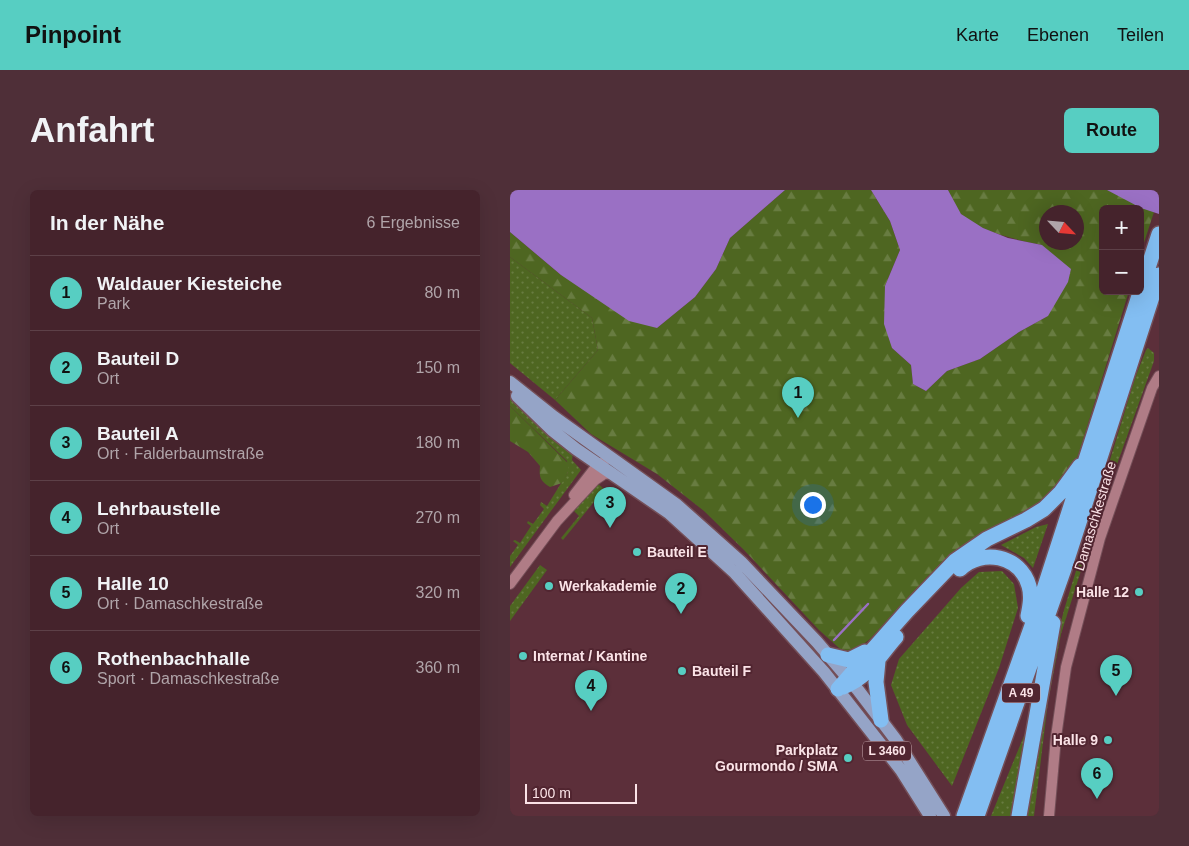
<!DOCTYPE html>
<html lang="de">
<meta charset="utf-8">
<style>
body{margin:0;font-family:Helvetica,sans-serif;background:#4f2f38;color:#f1f3f6}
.controls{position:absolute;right:15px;top:15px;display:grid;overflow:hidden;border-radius:8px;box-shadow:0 5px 20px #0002}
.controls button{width:45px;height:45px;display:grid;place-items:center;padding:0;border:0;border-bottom:1px solid #5d4048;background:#45232c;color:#f1f3f6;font:25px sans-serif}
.compass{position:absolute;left:529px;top:15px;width:45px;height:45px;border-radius:50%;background:#45232c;box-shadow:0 5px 20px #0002;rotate:116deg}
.scale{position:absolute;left:15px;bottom:12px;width:112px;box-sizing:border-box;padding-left:5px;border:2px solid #fbe3e7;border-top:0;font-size:14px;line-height:18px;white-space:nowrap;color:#fbe3e7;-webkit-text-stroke:4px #512530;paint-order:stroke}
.you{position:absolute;left:302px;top:314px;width:18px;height:18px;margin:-12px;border:4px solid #fff;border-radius:50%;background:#1a73e8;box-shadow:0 0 0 8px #1a73e833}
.badge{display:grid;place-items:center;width:32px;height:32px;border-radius:50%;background:#57cec2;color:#111;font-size:16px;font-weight:700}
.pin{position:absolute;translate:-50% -41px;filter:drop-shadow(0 1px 2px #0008)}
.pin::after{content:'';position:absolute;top:26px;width:18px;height:15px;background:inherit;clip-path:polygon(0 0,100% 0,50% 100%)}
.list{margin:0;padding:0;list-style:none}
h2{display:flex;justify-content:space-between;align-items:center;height:65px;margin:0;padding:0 20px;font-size:21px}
h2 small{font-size:16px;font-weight:400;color:#b0a4a9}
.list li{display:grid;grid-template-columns:32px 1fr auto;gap:15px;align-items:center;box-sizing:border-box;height:75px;padding:0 20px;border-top:1px solid #5d4048}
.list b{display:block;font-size:19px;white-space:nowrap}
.list p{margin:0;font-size:16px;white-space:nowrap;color:#b0a4a9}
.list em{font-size:16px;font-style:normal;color:#b0a4a9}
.map{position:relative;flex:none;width:649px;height:626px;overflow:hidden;border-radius:8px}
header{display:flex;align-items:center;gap:30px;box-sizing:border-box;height:70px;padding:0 25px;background:#57cec2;color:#111}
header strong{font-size:24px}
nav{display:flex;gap:28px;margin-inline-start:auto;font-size:18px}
.intro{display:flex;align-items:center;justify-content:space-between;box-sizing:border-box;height:120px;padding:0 30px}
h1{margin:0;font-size:35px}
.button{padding:12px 22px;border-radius:8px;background:#57cec2;color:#111;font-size:18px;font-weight:700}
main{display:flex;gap:30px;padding:0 30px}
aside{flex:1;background:#45232c;border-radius:8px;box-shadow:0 5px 20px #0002}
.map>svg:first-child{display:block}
.grass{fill:url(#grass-dots)}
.forest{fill:url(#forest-firs);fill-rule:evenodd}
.water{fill:#9a70c4}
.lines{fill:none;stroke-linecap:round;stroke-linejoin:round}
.stream{stroke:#9a70c4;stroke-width:2.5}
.minor-casing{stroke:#744f58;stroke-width:12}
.major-casing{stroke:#744f58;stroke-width:15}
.highway-casing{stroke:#744f58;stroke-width:18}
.minor{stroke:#b07c86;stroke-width:10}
.major{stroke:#95a4c7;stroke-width:12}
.highway{stroke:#83bef2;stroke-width:15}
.poi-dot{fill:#57cec2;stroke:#512530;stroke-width:2}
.labels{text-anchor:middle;stroke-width:4;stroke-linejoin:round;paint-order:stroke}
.shield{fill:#512530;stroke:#c8aab0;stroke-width:1}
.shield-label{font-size:12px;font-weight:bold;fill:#fbe3e7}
.street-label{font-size:14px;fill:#fbe3e7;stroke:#512530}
.poi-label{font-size:14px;font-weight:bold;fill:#fbe3e7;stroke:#512530;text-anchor:start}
</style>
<header>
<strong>Pinpoint</strong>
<nav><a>Karte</a><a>Ebenen</a><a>Teilen</a></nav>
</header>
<div class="intro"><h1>Anfahrt</h1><a class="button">Route</a></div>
<main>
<aside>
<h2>In der Nähe<small>6 Ergebnisse</small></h2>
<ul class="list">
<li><span class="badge">1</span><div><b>Waldauer Kiesteiche</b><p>Park</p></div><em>80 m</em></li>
<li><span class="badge">2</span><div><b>Bauteil D</b><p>Ort</p></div><em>150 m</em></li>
<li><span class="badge">3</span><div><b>Bauteil A</b><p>Ort · Falderbaumstraße</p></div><em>180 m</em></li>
<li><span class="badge">4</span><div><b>Lehrbaustelle</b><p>Ort</p></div><em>270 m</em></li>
<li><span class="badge">5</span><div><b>Halle 10</b><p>Ort · Damaschkestraße</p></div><em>320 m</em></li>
<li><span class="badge">6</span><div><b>Rothenbachhalle</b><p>Sport · Damaschkestraße</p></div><em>360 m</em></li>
</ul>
</aside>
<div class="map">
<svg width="649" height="626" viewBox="0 0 649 626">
<defs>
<pattern id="grass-dots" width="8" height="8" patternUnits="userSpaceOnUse" patternTransform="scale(1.25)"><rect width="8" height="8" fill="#4e6621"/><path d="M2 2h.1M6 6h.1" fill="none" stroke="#687c41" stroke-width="1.8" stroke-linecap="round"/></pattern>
<pattern id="forest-firs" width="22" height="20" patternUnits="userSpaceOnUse" patternTransform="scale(1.25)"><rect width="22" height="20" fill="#4e6621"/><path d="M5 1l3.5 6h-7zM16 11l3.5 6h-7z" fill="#687c41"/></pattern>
</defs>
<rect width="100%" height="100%" fill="#5c2f3a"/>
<path class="grass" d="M0 67 82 128 88 160 45 210 0 173Z
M638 158 644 163V171L586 333 551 444 538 512 524 626H515L540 476 554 420 625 188 636 160Z
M0 204 19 223 63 263 62 270 71 280 0 377V366L8 355 3 351 5 350 10 353 21 336 17 333 18 331 23 334 34 319 30 315 31 312 37 316 58 282 57 271 0 216Z
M88 294 93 298 92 302 53 350 51 348 69 326 64 321Z
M538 334 523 378 514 368 491 355 526 337Z
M30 375 37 380 0 431V416Z
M492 381 504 394 508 418 489 478 442 596 397 535 381 495 389 469 451 398 469 382Z
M518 536 504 626H481Z"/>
<path class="forest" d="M275 0H361L380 31 390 60 375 96 382 158 401 175 403 194 416 201 437 181 470 169 509 142 538 126 532 55C508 50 469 42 451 24 445 18 442 7 438 0H597L644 22 630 65V19H593V101H619L569 263 561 281 538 308 519 323 472 343 418 386 360 449 338 466 309 440 234 360 194 321 147 284 81 244 45 210 88 160 82 128 0 67V42L51 85 147 138 185 107 206 79 220 48ZM536 22H566V52H536Z
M0 216 59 274 58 282 52 293 40 297C30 291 29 287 30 276L18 262 0 251Z"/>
<path class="water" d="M0 0H275L220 48 206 79 185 107 147 138 119 131 51 85 0 42Z
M361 0H438L451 24 473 38 498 48 532 55 561 79 558 92 538 126 509 142 470 169 437 181 416 201 403 194 401 175 382 158 374 134 375 96 390 60 380 31Z
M597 0H649V24L631 18Z"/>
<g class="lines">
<path class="stream" d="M324 450 358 414"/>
<g class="minor-casing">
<path id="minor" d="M64 305 88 274 94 272
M0 394 47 331 85 290 94 284 102 283
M539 626 546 547 556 477 590 348 642 198 649 186"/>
</g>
<g class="major-casing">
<path id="major" d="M0 192 44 227 167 315 231 372 307 452 348 500 386 550 434 626
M7 206 42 240 66 259 159 323 224 382 314 482 391 580 420 626"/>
</g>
<g class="highway-casing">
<path id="highway" d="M450 379C472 358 510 365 519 396 522 406 520 416 518 426
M318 465 339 470 355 462
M368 471 366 492 371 530
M333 497C360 486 368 467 386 447
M328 499 397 421 445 371 477 349 516 330 534 319 551 302 570 276
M454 626 525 427 649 44
M467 626 554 379 649 85
M509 626 543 433"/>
</g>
<use href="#minor" class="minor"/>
<use href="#major" class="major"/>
<use href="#highway" class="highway"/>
</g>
<g class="poi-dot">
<circle cx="127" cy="362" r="5"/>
<circle cx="39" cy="396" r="5"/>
<circle cx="629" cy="402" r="5"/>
<circle cx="13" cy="466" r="5"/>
<circle cx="172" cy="481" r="5"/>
<circle cx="598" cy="550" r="5"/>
<circle cx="338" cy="568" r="5"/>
</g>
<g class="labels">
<g class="shield">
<rect x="492" y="493.5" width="38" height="19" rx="4"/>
<rect x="353" y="551.5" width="48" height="19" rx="4"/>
</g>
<g class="shield-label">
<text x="511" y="507">A 49</text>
<text x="377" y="565">L 3460</text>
</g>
<g class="street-label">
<text transform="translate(585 326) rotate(-73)" y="5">Damaschkestraße</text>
</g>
<g class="poi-label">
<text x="137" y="367">Bauteil E</text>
<text x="49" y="401">Werkakademie</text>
<text x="619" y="407" text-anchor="end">Halle 12</text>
<text x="23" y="471">Internat / Kantine</text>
<text x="182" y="486">Bauteil F</text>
<text x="588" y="555" text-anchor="end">Halle 9</text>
<text x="328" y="565" text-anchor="end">Parkplatz<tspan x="328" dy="16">Gourmondo / SMA</tspan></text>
</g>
</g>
</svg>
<div class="controls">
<button>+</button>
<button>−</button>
</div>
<svg class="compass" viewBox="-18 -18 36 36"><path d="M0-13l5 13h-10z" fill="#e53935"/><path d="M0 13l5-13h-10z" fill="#b0a4a9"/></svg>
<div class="scale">100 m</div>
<div class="you"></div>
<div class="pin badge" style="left:288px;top:228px">1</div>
<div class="pin badge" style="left:171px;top:424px">2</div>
<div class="pin badge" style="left:100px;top:338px">3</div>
<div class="pin badge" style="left:81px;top:521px">4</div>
<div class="pin badge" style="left:606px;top:506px">5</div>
<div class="pin badge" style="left:587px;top:609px">6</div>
</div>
</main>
